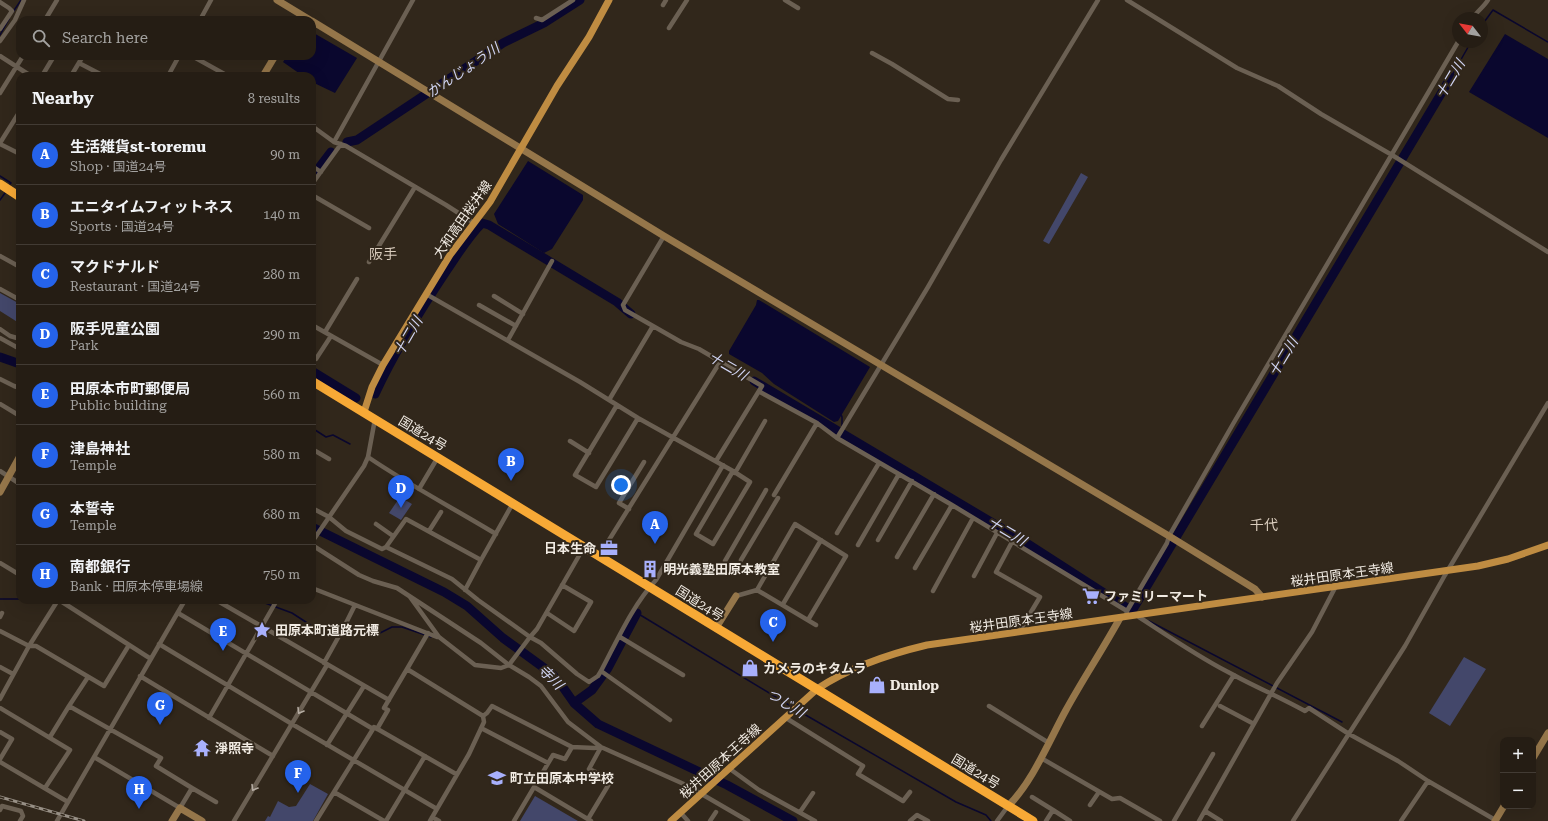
<!DOCTYPE html>
<meta charset="utf-8">
<style>
body{margin:0;font-family:"Roboto Serif","Noto Sans JP",serif;background:#312a22;color:#f1f3f6}
.controls{position:absolute;right:12px;bottom:12px;display:grid;overflow:hidden;border-radius:8px;box-shadow:0 4px 16px #0002}
.controls button{width:36px;height:36px;display:grid;place-items:center;padding:0;border:0;border-bottom:1px solid #423b34;background:#251d14;color:#f1f3f6;font:20px sans-serif}
.compass{position:absolute;left:1452px;top:12px;width:36px;height:36px;border-radius:50%;background:#251d14;box-shadow:0 4px 16px #0002;rotate:301deg}
.you{position:absolute;left:621px;top:485px;width:14px;height:14px;margin:-10px;border:3px solid #fff;border-radius:50%;background:#1a73e8;box-shadow:0 0 0 6px #1a73e833}
.badge{display:grid;place-items:center;width:26px;height:26px;border-radius:50%;background:#2563eb;color:#fff;font-size:13px;font-weight:700}
.pin{position:absolute;translate:-50% -33px;filter:drop-shadow(0 1px 2px #0008)}
.pin::after{content:'';position:absolute;top:21px;width:14px;height:12px;background:inherit;clip-path:polygon(0 0,100% 0,50% 100%)}
.list{margin:0;padding:0;list-style:none}
h2{display:flex;justify-content:space-between;align-items:center;height:52px;margin:0;padding:0 16px;font-size:17px}
h2 small{font-size:13px;font-weight:400;color:#a3a2a0}
.list li{display:grid;grid-template-columns:26px 1fr auto;gap:12px;align-items:center;box-sizing:border-box;height:60px;padding:0 16px;border-top:1px solid #423b34}
.list b{display:block;font-size:15px;white-space:nowrap}
.list p{margin:0;font-size:13px;white-space:nowrap;color:#a3a2a0}
.list em{font-size:13px;font-style:normal;color:#a3a2a0}
.icon{flex:none;width:22px;height:22px;fill:none;stroke:currentColor;stroke-width:2;stroke-linecap:round;stroke-linejoin:round}
.map{position:relative;flex:none;width:1548px;height:821px;overflow:hidden}
.search{position:absolute;background:#251d14;box-shadow:0 4px 16px #0002;left:16px;top:16px;width:300px;height:44px;display:flex;align-items:center;gap:10px;box-sizing:border-box;padding:0 14px;border-radius:12px;color:#a3a2a0;font-size:15px}
.panel{position:absolute;background:#251d14;box-shadow:0 4px 16px #0002;left:16px;top:72px;width:300px;height:532px;border-radius:12px}
.map>svg:first-child{display:block}
.green{fill:#43476a}
.water{fill:#0a072e}
.lines{fill:none;stroke-linecap:round;stroke-linejoin:round}
.stream{stroke:#0a072e;stroke-width:1.5}
.river{stroke:#0a072e;stroke-width:9}
.street{stroke:#6b6053;stroke-width:4.5}
.secondary{stroke:#95764a;stroke-width:7}
.primary{stroke:#bf8c42;stroke-width:7}
.highway{stroke:#f7a936;stroke-width:9}
.rail-casing{stroke:#978f85;stroke-width:3}
.rail{stroke:#31271b;stroke-width:1.5;stroke-dasharray:4.5;stroke-linecap:butt}
.oneway{stroke:#b5aca2}
.labels{text-anchor:middle;stroke-width:4;stroke-linejoin:round;paint-order:stroke}
.street-label{font-size:13px;fill:#f1ebe3;stroke:#31271b}
.poi-label{font-size:13px;font-weight:bold;fill:#f1ebe3;stroke:#31271b;text-anchor:start}
.water-label{font-size:14px;font-style:italic;fill:#d1d5f4;stroke:#31271b}
.neighbourhood-label{font-size:14px;fill:#d9ccbd;stroke:#31271b}
</style>
<div class="map">
<svg width="1548" height="821" viewBox="0 0 1548 821">
<rect width="100%" height="100%" fill="#31271b"/>
<path class="green" d="M1081 173 1088 177 1049 244 1043 241Z
M0 293 20 304 19 323 0 311Z
M400 497 412 504 401 520 389 513Z
M1464 657 1486 669 1450 726 1429 713Z
M310 784 328 794 313 821H265L268 816 270 817 278 801 289 807 296 806Z
M535 796 578 821H520Z"/>
<path class="water" d="M312 32 357 58 335 93 312 82V76H303L283 62 287 56H312Z
M1505 34 1548 59V138L1469 92Z
M528 161 583 195V200L552 249 544 253 498 224 494 214Z
M757 300H759L870 367 838 421 834 422 774 384 762 373 729 354V351L756 305Z"/>
<g class="lines">
<path class="stream" d="M13 12 21 0
M1482 25 1493 10 1548 42
M0 35 9 19
M1451 77 1471 42
M0 176 11 183 10 184
M0 200 5 193
M841 414 842 417V426
M312 428 326 437 333 435 350 444
M0 599H20
M257 600 292 613 312 626 339 632
M637 613 794 708
M1149 621 1342 722
M343 632 353 634 370 632 378 634 392 627H402L431 637
M797 710 956 802 986 815 991 821"/>
<path class="river" d="M347 142 357 140 503 43 544 23 580 0
M312 177 331 152
M0 357 20 364
M312 371 356 398
M754 381 1028 544 1132 611 1451 77
M375 394C395 351 421 309 447 270 458 254 468 237 482 223L489 225 617 302 631 314
M312 527 444 592 467 606 503 638 551 673 560 683 574 703 598 724 727 785 793 821
M574 703 592 690 608 668 637 613"/>
<path class="street" d="M785 0 798 8
M1127 0 1237 68 1278 86 1321 114 1392 155 1548 252
M0 2 9 8 12 11 0 29
M663 5 666 0
M536 18 542 20 573 0
M1473 18C1477 11 1484 7 1488 0
M45 20 57 0
M200 20 211 0
M669 28 687 0
M0 41 15 20 24 0
M872 53 892 64 948 99 958 100
M0 56 31 76
M192 56 228 76
M79 63 104 76
M42 76 54 56
M71 76 83 56
M168 76 179 56
M0 93 23 56
M312 126 334 142 346 146 446 205 474 223
M334 142 413 0
M0 143 20 111
M0 144 20 154
M312 166 321 172
M312 184 341 144
M312 195 369 228
M664 236 623 305 625 310 681 342 699 349 762 386 716 461
M0 256 20 267
M369 262 415 187
M0 289 20 300
M426 294 580 382 638 418 733 471
M494 296 523 314
M479 305 516 326
M312 325 383 365
M0 329 10 336 17 338 20 332
M325 332 357 279
M0 338 20 349
M508 340 552 261
M316 359 331 336
M0 379 14 386 20 388
M760 392 817 423 837 438 952 505 1127 611
M609 400 653 326
M0 404 20 416
M617 405 575 475 596 487 638 418
M837 438 928 287 1001 160 1098 0
M570 441 589 453
M312 449 329 459
M368 457C409 485 453 508 496 534
M0 471 20 484
M733 471 750 482 713 544 696 534Z
M735 473 765 421
M419 489 438 457
M774 495 817 423
M513 503 481 560 406 519 386 547 452 579 478 600 530 637 541 643 577 674 589 682 598 676 601 671C617 641 632 606 656 580L723 465
M312 508 329 517 346 531 382 549 386 547
M629 509 619 503 644 462
M376 524 393 536
M429 531 441 512
M837 533 879 463
M878 540 912 481
M312 542 364 466 368 457 375 419
M1012 542 996 572 1040 597 1019 632
M312 545 359 575 373 581 397 588 481 643 509 665 529 677 541 686 568 722 601 747 686 785 748 821
M858 545 899 474
M599 556 720 362
M897 557 934 494
M741 560 778 498
M725 561 766 490
M0 563 20 575
M915 568 952 505
M974 576 997 533
M312 588 437 637
M465 590 481 560
M757 590 795 524 846 556 808 620
M933 591 973 518
M736 596 757 590 816 625
M410 597 439 637 475 665 501 668 509 665 530 637 537 629 584 547
M59 600 151 659
M216 600 389 700
M783 604 821 540
M178 613 373 729 374 727 456 774
M547 613 574 631 591 602 562 585
M1137 615 1139 617C1168 636 1197 656 1228 672 1253 686 1280 697 1305 711L1309 708 1349 734 1398 761 1428 781 1497 821
M1126 616 1127 611 1167 543 1169 536 1233 424 1458 42
M0 617 2 613
M0 631 29 646H36L104 686 129 645
M620 637 683 675
M159 644 292 724 437 809
M324 663 344 627 355 605
M0 667 13 674
M407 669 428 633
M601 671 670 720
M140 676 273 756
M88 677 69 706 161 758 156 766 192 788 180 808 94 757
M0 699 29 646 58 600
M989 706 1049 743
M1220 706 1254 724
M0 708 70 750 45 788
M483 716 487 713 492 706 572 747 594 748 601 747
M209 718 277 600
M786 718 863 766 858 774 903 801 910 792
M1202 726 1234 675
M481 728 548 763
M377 729 388 710 384 708 407 669 483 716 484 722 469 754 430 821
M0 732 12 739 0 759
M50 737 69 706
M327 745 364 686
M1041 758 1112 799 1120 798 1160 821
M0 762 68 802
M730 769 759 790 815 821
M534 787 591 821
M192 788 216 802
M334 792 384 821
M1032 797 1053 810
M1090 805 1099 792
M0 810 2 806 21 811 23 816 20 821
M1205 811 1221 821
M680 812 688 821
M800 812 813 793
M432 817 439 821
M588 819 612 779 589 769 601 747
M57 821 185 600
M234 821 327 665
M316 821 373 729
M386 821 425 756
M514 821 553 755 565 759 572 747
M710 821 716 812
M910 821 917 815 928 821
M997 821 1008 806
M1046 821 1053 810 1070 821
M1174 821 1213 754
M1199 821 1277 683 1312 632 1336 586
M1293 821 1405 646 1445 575 1548 403
M1401 821 1428 781"/>
<path class="secondary" d="M277 0 310 20
M312 21 664 236 1169 536 1255 589 1262 597
M263 76 275 56
M0 492 20 456
M716 628 736 596
M1533 758 1548 733
M1008 806C1032 783 1050 739 1066 710 1083 679 1103 649 1120 618
M172 821 180 808 202 821
M1495 821 1504 806"/>
<path class="primary" d="M364 412 372 387 383 365 450 255 490 202 557 86 589 37 609 0
M671 821 817 689C850 667 889 654 927 645L1478 566 1508 559 1548 545"/>
<path class="highway" d="M0 184 20 197
M312 381 1033 821"/>
<g class="rail-casing">
<path id="rail" d="M0 797 84 821"/>
</g>
<use href="#rail" class="rail"/>
</g>
<defs><path id="oneway-chevron" d="M-2-3.5L2.5 0L-2 3.5" fill="none" stroke-width="1.6" stroke-linecap="round" stroke-linejoin="round"/></defs>
<g class="oneway">
<use href="#oneway-chevron" transform="translate(300 711) rotate(121)"/>
<use href="#oneway-chevron" transform="translate(254 788) rotate(121)"/>
</g>
<defs>
<g id="office-bare" transform="scale(1.38)"><path d="M-6-3h4V-5.5h4V-3h4V5H-6ZM-1-4.5V-3h2v-1.5ZM-6 0V1H6V0Z" fill="#a8b0fc" stroke="#31271b" stroke-width="2.5" paint-order="stroke"/></g>
<g id="building-bare" transform="scale(1.38)"><path d="M-4-6H4V6H1V3H-1V6H-4ZM-2.5-4.3h1.7v1.8h-1.7ZM.8-4.3h1.7v1.8H.8ZM-2.5-1h1.7V.8h-1.7ZM.8-1h1.7V.8H.8Z" fill="#a8b0fc" stroke="#31271b" stroke-width="2.5" paint-order="stroke"/></g>
<g id="supermarket-bare" transform="scale(1.38)"><path d="M-6-5.5h2.5l.6 2H6L4.5 2H-2.5L-4.4-4H-6ZM-1.5 3.2a1.3 1.3 0 1 0 .1 0ZM3 3.2a1.3 1.3 0 1 0 .1 0Z" fill="#a8b0fc" stroke="#31271b" stroke-width="2.5" paint-order="stroke"/></g>
<g id="sight-bare" transform="scale(1.38)"><path d="M0-6L1.8-2.2L6-1.7L2.9 1.2L3.7 5.4L0 3.3L-3.7 5.4L-2.9 1.2L-6-1.7L-1.8-2.2Z" fill="#a8b0fc" stroke="#31271b" stroke-width="2.5" paint-order="stroke"/></g>
<g id="shop-bare" transform="scale(1.38)"><path d="M-5-2.5h2.3a2.7 3.5 0 0 1 5.4 0H5L5.5 6h-11ZM-1.5-2.5h3a1.5 2.3 0 0 0-3 0Z" fill="#a8b0fc" stroke="#31271b" stroke-width="2.5" paint-order="stroke"/></g>
<g id="temple-bare" transform="scale(1.38)"><path d="M0-6L5-2H3V0L6.5 2.5H4V6H1.5V3h-3V6H-4V2.5H-6.5L-3 0V-2H-5Z" fill="#a8b0fc" stroke="#31271b" stroke-width="2.5" paint-order="stroke"/></g>
<g id="school-bare" transform="scale(1.38)"><path d="M0-5L7-2L0 1L-7-2ZM-4 1L0 2.5L4 1V4Q0 6-4 4Z" fill="#a8b0fc" stroke="#31271b" stroke-width="2.5" paint-order="stroke"/></g>
</defs>
<g fill-rule="evenodd">
<use href="#office-bare" x="609" y="548"/>
<use href="#building-bare" x="650" y="569"/>
<use href="#supermarket-bare" x="1091" y="596"/>
<use href="#sight-bare" x="262" y="630"/>
<use href="#shop-bare" x="750" y="668"/>
<use href="#shop-bare" x="877" y="685"/>
<use href="#temple-bare" x="202" y="748"/>
<use href="#school-bare" x="497" y="778"/>
</g>
<g class="labels">
<g class="street-label">
<text transform="translate(462 219) rotate(-55)" y="5">大和高田桜井線</text>
<text transform="translate(423 433) rotate(31)" y="5">国道24号</text>
<text transform="translate(1342 574) rotate(-8)" y="5">桜井田原本王寺線</text>
<text transform="translate(700 603) rotate(32)" y="5">国道24号</text>
<text transform="translate(1021 620) rotate(-8)" y="5">桜井田原本王寺線</text>
<text transform="translate(720 761) rotate(-42)" y="5">桜井田原本王寺線</text>
<text transform="translate(976 771) rotate(31)" y="5">国道24号</text>
</g>
<g class="poi-label">
<text x="596" y="553" text-anchor="end">日本生命</text>
<text x="663" y="574">明光義塾田原本教室</text>
<text x="1104" y="601">ファミリーマート</text>
<text x="275" y="635">田原本町道路元標</text>
<text x="763" y="673">カメラのキタムラ</text>
<text x="890" y="690">Dunlop</text>
<text x="215" y="753">淨照寺</text>
<text x="510" y="783">町立田原本中学校</text>
</g>
<g class="water-label">
<text transform="translate(463 70) rotate(-34)" y="5">かんじょう川</text>
<text transform="translate(1450 79) rotate(-59)" y="5">十二川</text>
<text transform="translate(408 336) rotate(-60)" y="5">十二川</text>
<text transform="translate(1283 357) rotate(-59)" y="5">十二川</text>
<text transform="translate(728 366) rotate(30)" y="5">十二川</text>
<text transform="translate(1007 531) rotate(31)" y="5">十二川</text>
<text transform="translate(551 677) rotate(45)" y="5">寺川</text>
<text transform="translate(786 703) rotate(31)" y="5">つじ川</text>
</g>
<g class="neighbourhood-label">
<text x="383" y="259">阪手</text>
<text x="1264" y="530">千代</text>
</g>
</g>
</svg>
<div class="controls">
<button>+</button>
<button>−</button>
</div>
<svg class="compass" viewBox="-18 -18 36 36"><path d="M0-13l5 13h-10z" fill="#e53935"/><path d="M0 13l5-13h-10z" fill="#a3a2a0"/></svg>
<div class="you"></div>
<div class="pin badge" style="left:655px;top:544px">A</div>
<div class="pin badge" style="left:511px;top:481px">B</div>
<div class="pin badge" style="left:773px;top:642px">C</div>
<div class="pin badge" style="left:401px;top:508px">D</div>
<div class="pin badge" style="left:223px;top:651px">E</div>
<div class="pin badge" style="left:298px;top:793px">F</div>
<div class="pin badge" style="left:160px;top:725px">G</div>
<div class="pin badge" style="left:139px;top:809px">H</div>
<div class="search"><svg class="icon" aria-label="search" viewBox="0 0 24 24"><circle cx="10" cy="10" r="6"/><path d="M15 15l6 6"/></svg>Search here</div>
<section class="panel">
<h2>Nearby<small>8 results</small></h2>
<ul class="list">
<li><span class="badge">A</span><div><b>生活雑貨st-toremu</b><p>Shop · 国道24号</p></div><em>90 m</em></li>
<li><span class="badge">B</span><div><b>エニタイムフィットネス</b><p>Sports · 国道24号</p></div><em>140 m</em></li>
<li><span class="badge">C</span><div><b>マクドナルド</b><p>Restaurant · 国道24号</p></div><em>280 m</em></li>
<li><span class="badge">D</span><div><b>阪手児童公園</b><p>Park</p></div><em>290 m</em></li>
<li><span class="badge">E</span><div><b>田原本市町郵便局</b><p>Public building</p></div><em>560 m</em></li>
<li><span class="badge">F</span><div><b>津島神社</b><p>Temple</p></div><em>580 m</em></li>
<li><span class="badge">G</span><div><b>本誓寺</b><p>Temple</p></div><em>680 m</em></li>
<li><span class="badge">H</span><div><b>南都銀行</b><p>Bank · 田原本停車場線</p></div><em>750 m</em></li>
</ul>
</section>
</div>
